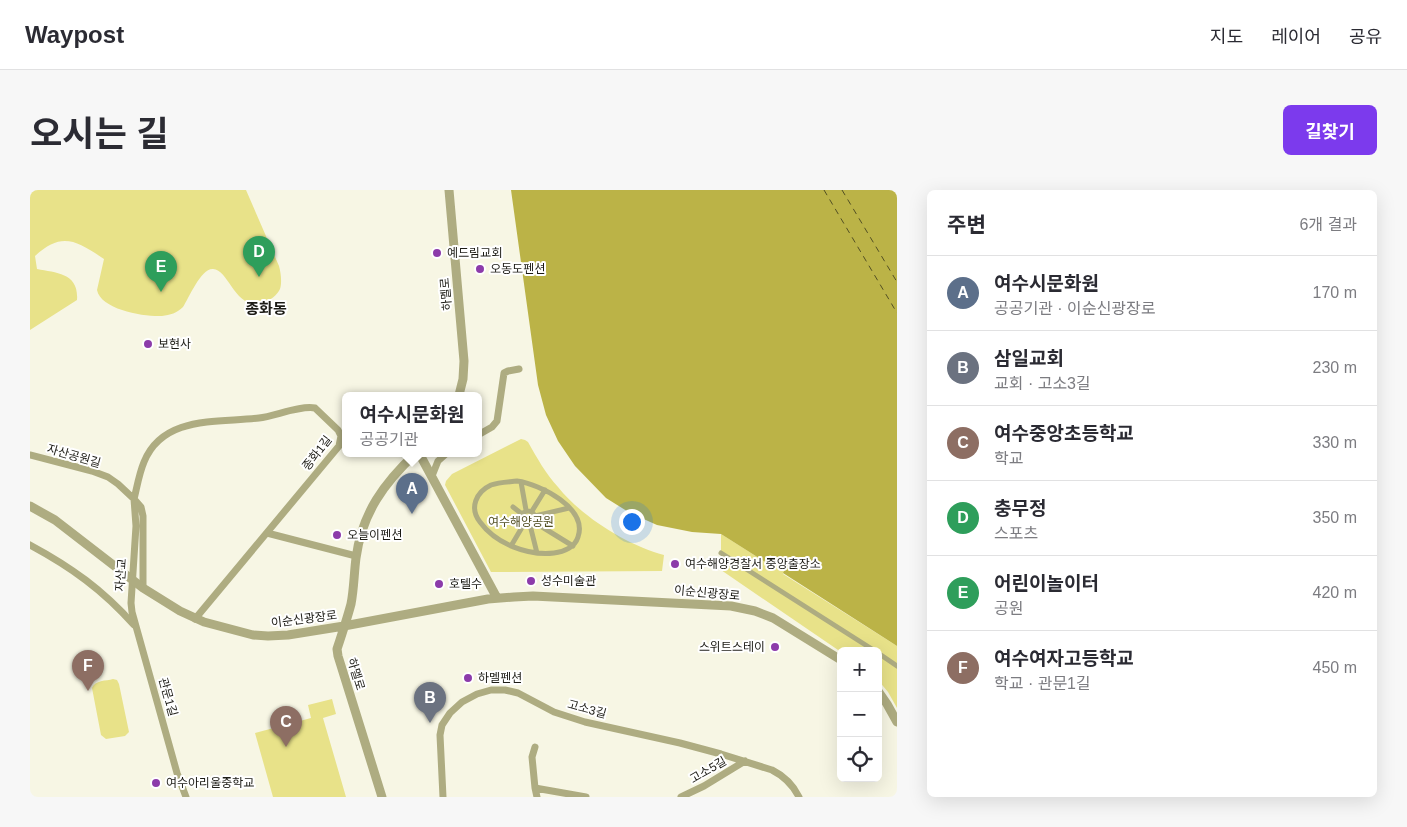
<!DOCTYPE html>
<html lang="ko">
<meta charset="utf-8">
<style>
body{margin:0;font-family:Arial,"Noto Sans KR",sans-serif;background:#f7f7f7;color:#2b2b33}
.controls{position:absolute;right:15px;bottom:15px;display:grid;overflow:hidden;border-radius:8px;box-shadow:0 5px 20px #0002}
.controls button{width:45px;height:45px;display:grid;place-items:center;padding:0;border:0;border-bottom:1px solid #e1e1e2;background:#fff;color:#2b2b33;font:25px sans-serif}
.you{position:absolute;left:601px;top:331px;width:18px;height:18px;margin:-12px;border:4px solid #fff;border-radius:50%;background:#1a73e8;box-shadow:0 0 0 8px #1a73e833}
.badge{display:grid;place-items:center;width:32px;height:32px;border-radius:50%;background:#7c3aed;color:#fff;font-size:16px;font-weight:700}
.pin{position:absolute;translate:-50% -41px;filter:drop-shadow(0 1px 2px #0008)}
.pin::after{content:'';position:absolute;top:26px;width:18px;height:15px;background:inherit;clip-path:polygon(0 0,100% 0,50% 100%)}
.popup{position:absolute;left:312px;top:202px;width:140px;height:65px;box-sizing:border-box;display:grid;place-content:center;border-radius:8px;background:#fff;filter:drop-shadow(0 1px 4px #0005);font-size:16px;white-space:nowrap;color:#7c7c81}
.popup b{font-size:19px;color:#2b2b33}
.popup::after{content:'';position:absolute;left:50%;top:100%;margin-left:-10px;border:10px solid transparent;border-top-color:#fff}
.list{margin:0;padding:0;list-style:none}
h2{display:flex;justify-content:space-between;align-items:center;height:65px;margin:0;padding:0 20px;font-size:21px}
h2 small{font-size:16px;font-weight:400;color:#7c7c81}
.list li{display:grid;grid-template-columns:32px 1fr auto;gap:15px;align-items:center;box-sizing:border-box;height:75px;padding:0 20px;border-top:1px solid #e1e1e2}
.list b{display:block;font-size:19px;white-space:nowrap}
.list p{margin:0;font-size:16px;white-space:nowrap;color:#7c7c81}
.list em{font-size:16px;font-style:normal;color:#7c7c81}
.icon{flex:none;width:28px;height:28px;fill:none;stroke:currentColor;stroke-width:2;stroke-linecap:round;stroke-linejoin:round}
.map{position:relative;flex:none;width:867px;height:607px;overflow:hidden;border-radius:8px}
header{display:flex;align-items:center;gap:30px;box-sizing:border-box;height:70px;padding:0 25px;background:#fff;border-bottom:1px solid #e1e1e2}
header strong{font-size:24px}
nav{display:flex;gap:28px;margin-inline-start:auto;font-size:18px}
.intro{display:flex;align-items:center;justify-content:space-between;box-sizing:border-box;height:120px;padding:0 30px}
h1{margin:0;font-size:35px}
.button{padding:12px 22px;border-radius:8px;background:#7c3aed;color:#fff;font-size:18px;font-weight:700}
main{display:flex;gap:30px;padding:0 30px}
aside{flex:1;background:#fff;border-radius:8px;box-shadow:0 5px 20px #0002}
.map>svg:first-child{display:block}
.green{fill:#e8e289}
.water{fill:#bbb347}
.lines{fill:none;stroke-linecap:round;stroke-linejoin:round}
.ferry{stroke:#535024;stroke-width:1;stroke-dasharray:6 5;stroke-linecap:butt}
.pedestrian{stroke:#aeac81;stroke-width:5}
.minor{stroke:#aeac81;stroke-width:7}
.tertiary{stroke:#aeac81;stroke-width:9}
.poi-dot{fill:#8c3baa;stroke:#fff;stroke-width:2}
.labels{text-anchor:middle;stroke-width:4;stroke-linejoin:round;paint-order:stroke}
.poi-label{font-size:12px;fill:#1c1b15;stroke:#fff;text-anchor:start}
.street-label{font-size:12px;fill:#1c1b15;stroke:#fff}
.park-label{font-size:12px;fill:#514e22;stroke:#fff}
.quarter-label{font-size:15px;font-weight:bold;fill:#1c1b15;stroke:#fff}
</style>
<header>
<strong>Waypost</strong>
<nav><a>지도</a><a>레이어</a><a>공유</a></nav>
</header>
<div class="intro"><h1>오시는 길</h1><a class="button">길찾기</a></div>
<main>
<div class="map">
<svg width="867" height="607" viewBox="0 0 867 607">
<rect width="100%" height="100%" fill="#f7f6e4"/>
<path class="green" d="M0 0H216L249 76C251 83 252 93 250 99 247 105 241 110 235 112 205 123 200 80 183 79 171 78 159 108 153 117 147 123 140 125 132 126 115 127 71 120 67 100L74 69C47 51 32 41 5 66L7 79C27 83 49 83 47 110L0 140Z
M491 249 495 250 498 252C507 268 516 284 528 297 552 327 597 355 634 365L632 381 461 382 415 295 416 291 422 284Z
M691 344 735 372 740 365 757 376 753 384 867 456V518L858 502 848 490V461H811V462L691 380Z
M83 489 87 490 89 494 99 542 95 546 76 549 71 545 62 498C65 490 76 491 83 489Z
M302 509 306 524 293 528 316 607H243L225 543 281 528 278 515Z"/>
<path class="water" d="M481 0H867V456L753 383 757 376 740 365 735 372 691 344 662 342 627 335 600 323 576 308 545 276 528 251 516 225 508 195Z"/>
<g class="lines">
<path class="ferry" d="M794 0 867 123
M812 0 867 92"/>
<path class="pedestrian" d="M487 291C510 294 558 318 548 347 545 357 534 362 524 363 498 366 466 354 450 332 439 318 446 302 461 295 469 292 479 292 487 291Z
M491 292 496 320
M483 317 492 324
M502 321 515 300
M491 328a7 7 0 1 1 14 0a7 7 0 1 1-14 0Z
M505 326 539 318
M504 332 543 356
M475 333 491 329
M500 335 507 363
M481 356 494 334
M691 363 845 461
M848 463 867 476"/>
<path class="minor" d="M448 245 462 237 467 231 474 183 478 181 489 179
M0 265 62 281 78 287 88 294 104 309 106 336 101 413 102 422 147 583 156 607
M402 286 408 271 417 263
M237 343 326 366
M0 355C41 377 73 400 104 435
M113 398V326L111 317 104 309C107 297 109 284 114 272 133 225 188 233 229 228 245 226 271 215 285 218L308 240 311 246 309 256 165 429
M505 557 502 567 505 598
M413 607 410 545 412 535 420 523 432 512 447 504 461 500H475L488 503 524 522 555 532 650 553 691 564 742 580C754 586 763 595 769 607
M507 607 505 598 556 607
M651 607 674 596 715 571"/>
<path class="tertiary" d="M419 0 434 171 433 189 429 205
M389 263 467 408
M0 316 25 330 113 398 150 421 174 432 223 445 238 446 258 445 314 436 458 409 484 407 503 406 701 416 725 421 743 428 811 470
M848 501 857 514 867 532
M352 607 308 466 307 459C312 444 317 429 321 414 324 399 324 383 326 368 332 323 354 293 386 263"/>
</g>
<g class="poi-dot">
<circle cx="407" cy="63" r="5"/>
<circle cx="450" cy="79" r="5"/>
<circle cx="118" cy="154" r="5"/>
<circle cx="307" cy="345" r="5"/>
<circle cx="645" cy="374" r="5"/>
<circle cx="501" cy="391" r="5"/>
<circle cx="409" cy="394" r="5"/>
<circle cx="745" cy="457" r="5"/>
<circle cx="438" cy="488" r="5"/>
<circle cx="126" cy="593" r="5"/>
</g>
<g class="labels">
<g class="poi-label">
<text x="417" y="67">예드림교회</text>
<text x="460" y="83">오동도펜션</text>
<text x="128" y="158">보현사</text>
<text x="317" y="349">오늘이펜션</text>
<text x="655" y="378">여수해양경찰서 중앙출장소</text>
<text x="511" y="395">성수미술관</text>
<text x="419" y="398">호텔수</text>
<text x="735" y="461" text-anchor="end">스위트스테이</text>
<text x="448" y="492">하멜펜션</text>
<text x="136" y="597">여수아리울중학교</text>
</g>
<g class="street-label">
<text transform="translate(416 104) rotate(-95)" y="4">하멜로</text>
<text transform="translate(287 263) rotate(-52)" y="4">종화1길</text>
<text transform="translate(44 266) rotate(16)" y="4">자산공원길</text>
<text transform="translate(91 385) rotate(-86)" y="4">자산교</text>
<text transform="translate(677 403) rotate(5)" y="4">이순신광장로</text>
<text transform="translate(274 429) rotate(-7)" y="4">이순신광장로</text>
<text transform="translate(326 484) rotate(73)" y="4">하멜로</text>
<text transform="translate(138 507) rotate(74)" y="4">관문1길</text>
<text transform="translate(557 519) rotate(15)" y="4">고소3길</text>
<text transform="translate(678 580) rotate(-30)" y="4">고소5길</text>
</g>
<g class="park-label">
<text x="491" y="336">여수해양공원</text>
</g>
<g class="quarter-label">
<text x="236" y="124">종화동</text>
</g>
</g>
</svg>
<div class="controls">
<button>+</button>
<button>−</button>
<button><svg class="icon" aria-label="locate" viewBox="0 0 24 24"><circle cx="12" cy="12" r="6"/><path d="M12 2v4M12 18v4M2 12h4M18 12h4"/></svg></button>
</div>
<div class="you"></div>
<div class="pin badge" style="left:382px;top:324px;background:#5c6f8a">A</div>
<div class="popup"><b>여수시문화원</b>공공기관</div>
<div class="pin badge" style="left:400px;top:533px;background:#6b7280">B</div>
<div class="pin badge" style="left:256px;top:557px;background:#8d6e63">C</div>
<div class="pin badge" style="left:229px;top:87px;background:#2e9e5b">D</div>
<div class="pin badge" style="left:131px;top:102px;background:#2e9e5b">E</div>
<div class="pin badge" style="left:58px;top:501px;background:#8d6e63">F</div>
</div>
<aside>
<h2>주변<small>6개 결과</small></h2>
<ul class="list">
<li><span class="badge" style="background:#5c6f8a">A</span><div><b>여수시문화원</b><p>공공기관 · 이순신광장로</p></div><em>170 m</em></li>
<li><span class="badge" style="background:#6b7280">B</span><div><b>삼일교회</b><p>교회 · 고소3길</p></div><em>230 m</em></li>
<li><span class="badge" style="background:#8d6e63">C</span><div><b>여수중앙초등학교</b><p>학교</p></div><em>330 m</em></li>
<li><span class="badge" style="background:#2e9e5b">D</span><div><b>충무정</b><p>스포츠</p></div><em>350 m</em></li>
<li><span class="badge" style="background:#2e9e5b">E</span><div><b>어린이놀이터</b><p>공원</p></div><em>420 m</em></li>
<li><span class="badge" style="background:#8d6e63">F</span><div><b>여수여자고등학교</b><p>학교 · 관문1길</p></div><em>450 m</em></li>
</ul>
</aside>
</main>
